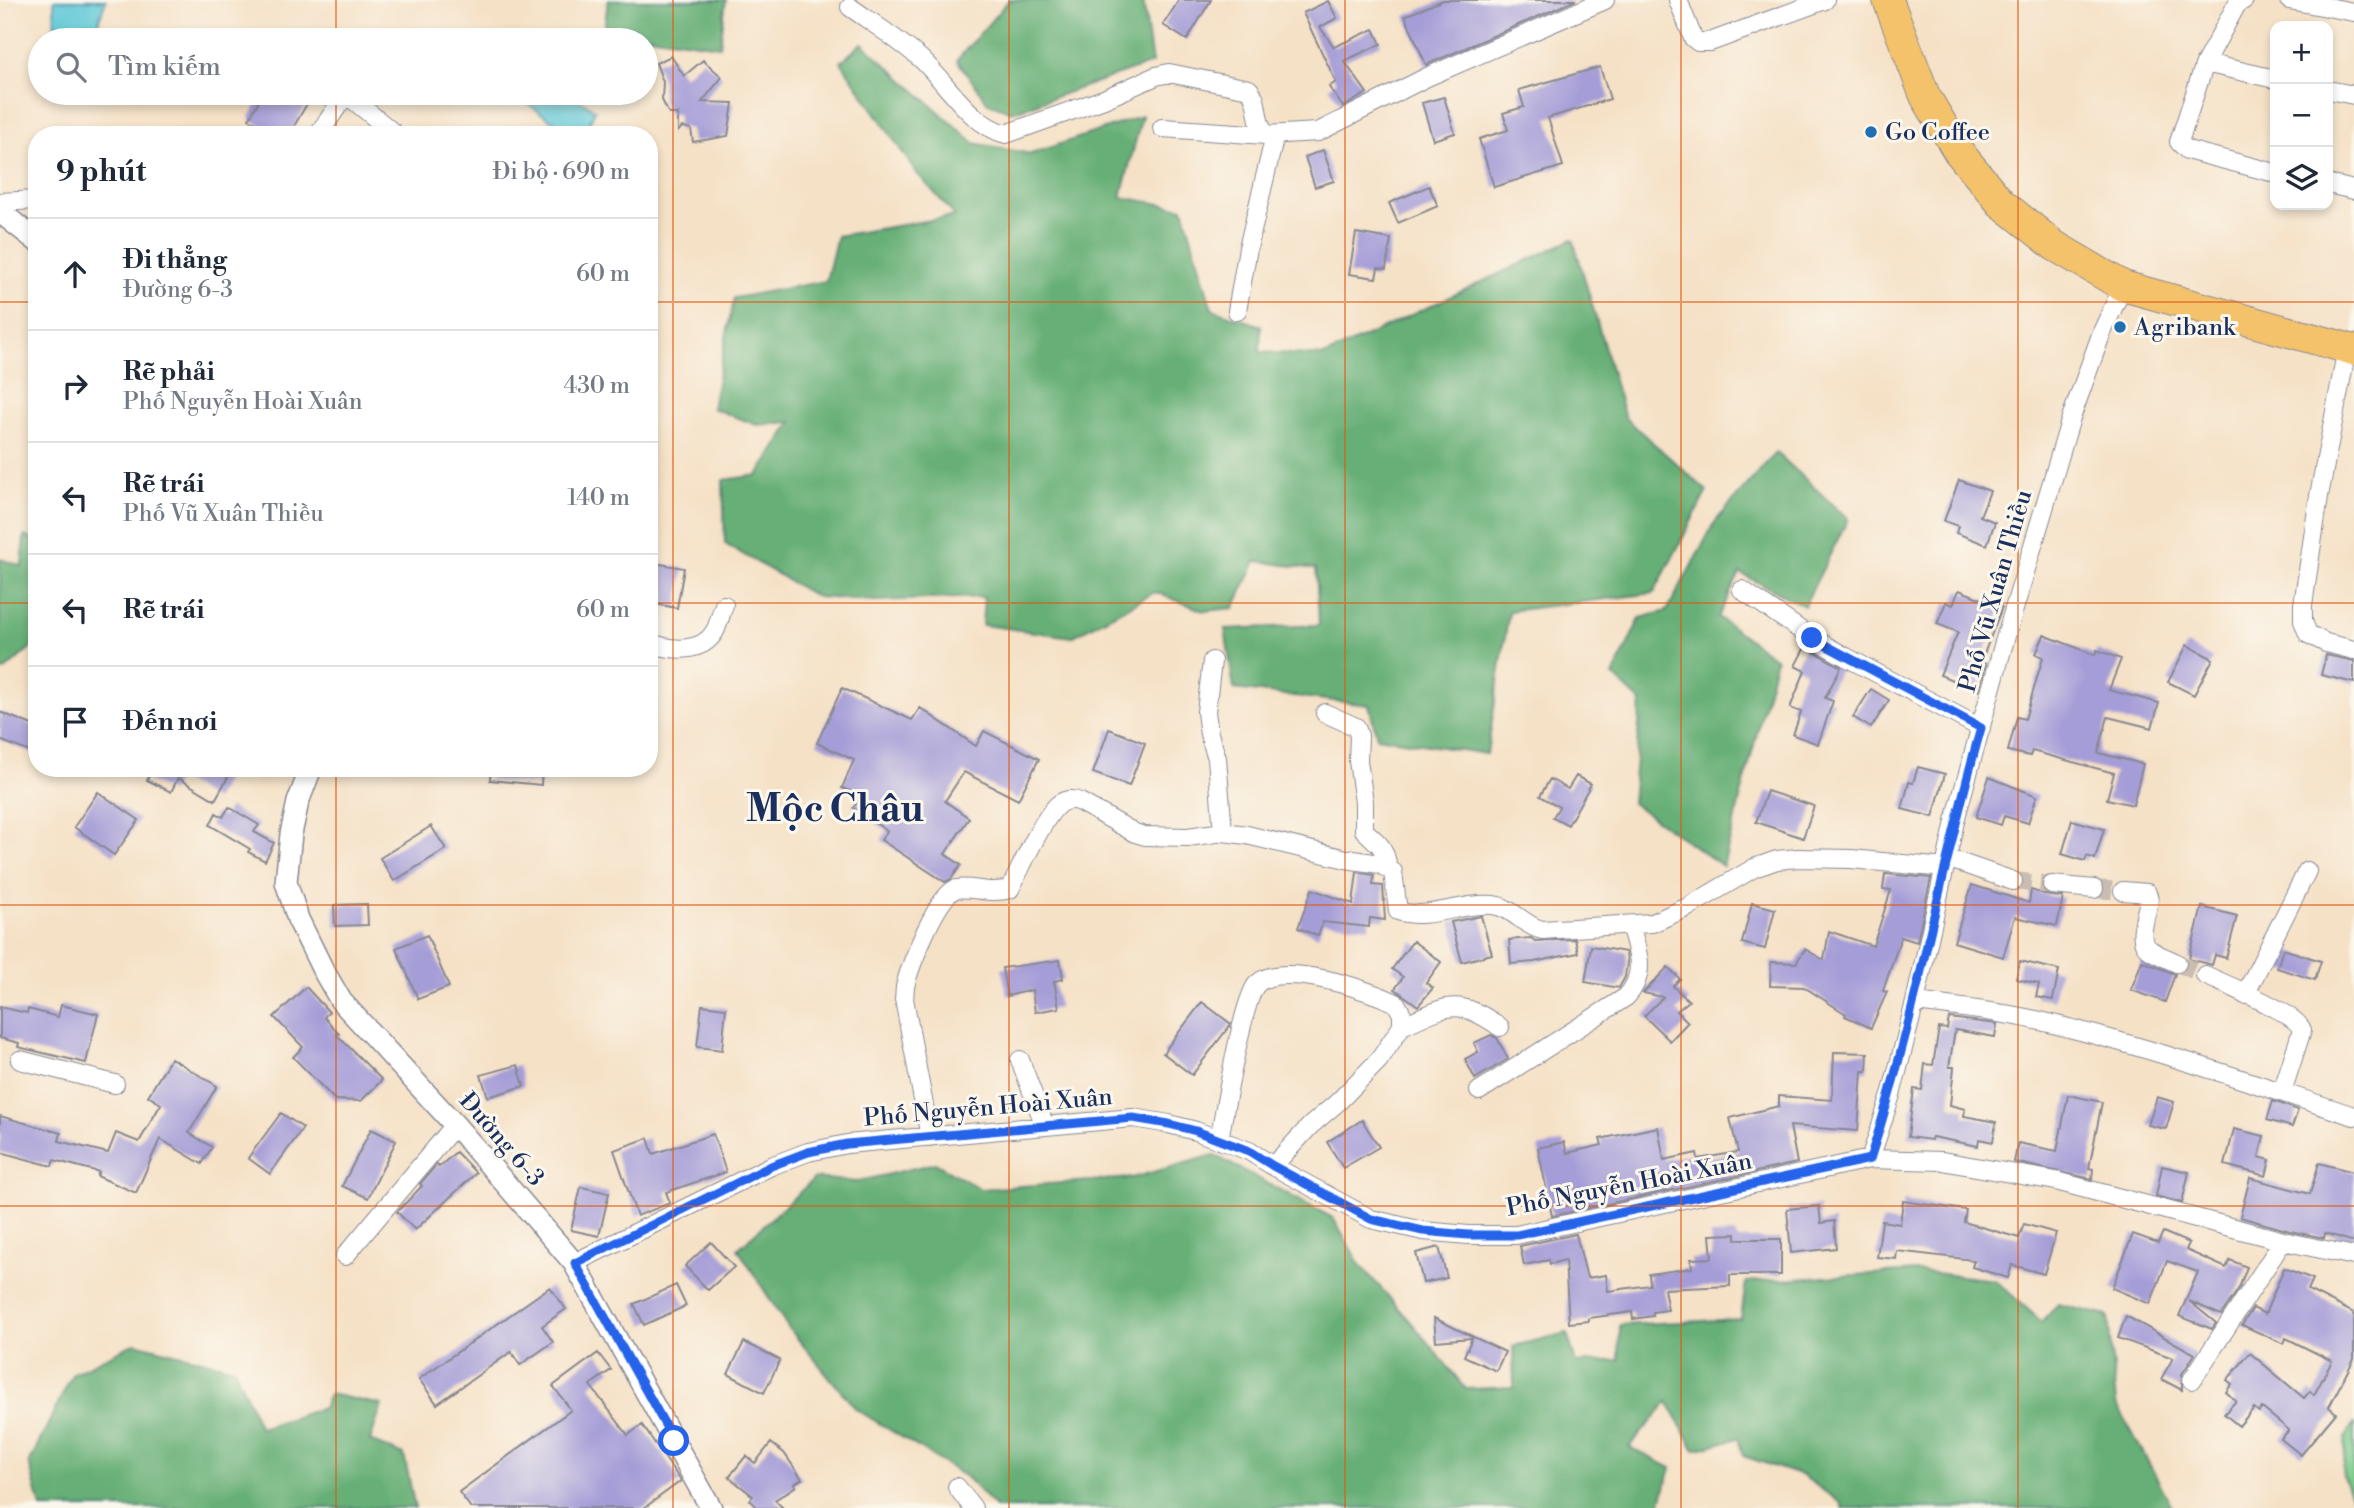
<!DOCTYPE html>
<html lang="vi">
<meta charset="utf-8">
<style>
body{margin:0;font-family:"Libre Bodoni",serif;background:#f2f2f3;color:#1f2937}
.controls{position:absolute;right:21px;top:21px;display:grid;overflow:hidden;border-radius:14px;box-shadow:0 4px 10px #0003}
.controls button{width:63px;height:63px;display:grid;place-items:center;padding:0;border:0;border-bottom:2px solid #e0e1e3;background:#fff;color:#1f2937;font:35px sans-serif}
.stop{position:absolute;width:21px;height:21px;margin:-16px;border:5px solid #2563eb;border-radius:50%;background:#fff}
.stop.end{background:#2563eb;border-color:#fff;box-shadow:0 2px 7px #0008}
.list{margin:0;padding:0;list-style:none}
h2{display:flex;justify-content:space-between;align-items:center;height:91px;margin:0;padding:0 28px;font-size:30px}
h2 small{font-size:23px;font-weight:400;color:#747a83}
.list li{display:grid;grid-template-columns:46px 1fr auto;gap:21px;align-items:center;box-sizing:border-box;height:112px;padding:0 28px;border-top:2px solid #e0e1e3}
.list b{display:block;font-size:26px;white-space:nowrap}
.list p{margin:0;font-size:23px;white-space:nowrap;color:#747a83}
.list em{font-size:23px;font-style:normal;color:#747a83}
.icon{flex:none;width:38px;height:38px;fill:none;stroke:currentColor;stroke-width:2;stroke-linecap:round;stroke-linejoin:round}
.map{position:relative;flex:none;width:2354px;height:1508px;overflow:hidden}
.search{position:absolute;background:#fff;box-shadow:0 4px 10px #0003;left:28px;top:28px;width:630px;height:77px;display:flex;align-items:center;gap:18px;box-sizing:border-box;padding:0 24px;border-radius:38px;color:#747a83;font-size:26px}
.panel{position:absolute;background:#fff;box-shadow:0 4px 10px #0003;left:28px;top:126px;width:630px;height:651px;border-radius:28px}
.map>svg:first-child{display:block}
.green{fill:#7ecb8a;stroke:#4c7d74;stroke-width:2}
.forest{fill:#66af76;stroke:#406f6a;stroke-width:2}
.water{fill:#5dc8d7;stroke:#3c7c9a;stroke-width:2}
.building{fill:#a59dd7}
.lines{fill:none;stroke-linecap:round;stroke-linejoin:round}
.minor-tunnel{stroke:#c9bdb1;stroke-width:18;stroke-dasharray:18 9;stroke-linecap:butt}
.minor-casing{stroke:#888892;stroke-width:20}
.tertiary-casing{stroke:#888892;stroke-width:24}
.trunk-casing{stroke:#888892;stroke-width:32}
.minor{stroke:#fff;stroke-width:18}
.tertiary{stroke:#fff;stroke-width:21}
.trunk{stroke:#f4c26a;stroke-width:30}
.route{stroke:#2563eb;stroke-width:9}
.grid{fill:none;stroke:#de5710;stroke-width:2;stroke-opacity:0.55}
.poi-dot{fill:#1f6fb2;stroke:#fbf7ec;stroke-width:2.5}
.labels{text-anchor:middle;stroke-width:6;stroke-linejoin:round;paint-order:stroke}
.poi-label{font-size:24px;fill:#1b2f5e;stroke:#fbf7ec;text-anchor:start}
.street-label{font-size:24px;fill:#1b2f5e;stroke:#fbf7ec}
.town-label{font-size:38px;font-weight:bold;fill:#1b2f5e;stroke:#fbf7ec}
</style>
<div class="map">
<svg width="2354" height="1508" viewBox="0 0 2354 1508">
<rect width="100%" height="100%" fill="#fbf7ec"/>
<filter id="ink" filterUnits="userSpaceOnUse"><feTurbulence type="fractalNoise" baseFrequency=".0143" numOctaves="2"/><feDisplacementMap in="SourceGraphic" scale="14" xChannelSelector="R" yChannelSelector="G"/><feConvolveMatrix kernelMatrix="1 2 1 2 8 2 1 2 1" color-interpolation-filters="sRGB"/></filter>
<filter id="wash" filterUnits="userSpaceOnUse"><feTurbulence type="fractalNoise" baseFrequency=".00686" numOctaves="4" result="noise"/><feDisplacementMap in="SourceGraphic" scale="28" xChannelSelector="R" yChannelSelector="G"/><feGaussianBlur stdDeviation="1.57" result="paint"/><feColorMatrix in="noise" values="0 0 0 0 0 0 0 0 0 0 0 0 0 0 0 0 0 1.4 0 .05"/><feComposite in="paint" operator="in"/></filter>
<g filter="url(#wash)">
<rect width="100%" height="100%" fill="#f5e1c6"/>
<path class="green" d="M2354 1423V1503L2343 1476 2346 1438Z"/>
<path class="forest" d="M608 0H726L720 46 604 30Z
M1009 0H1143L1152 63 1012 112 988 103 957 60Z
M862 43 974 143 1031 154 1142 116 1121 197 1183 208 1212 309 1261 326 1260 352 1324 356 1573 239 1625 418 1707 491 1654 593 1509 611 1487 754 1377 737 1369 705 1234 689 1225 629 1319 625 1316 569 1256 561 1234 608 1204 611 1155 592 1072 637 982 625 984 597 875 601 817 597 725 544 723 480 758 475 792 422 757 425 712 408 734 298 826 281 837 236 955 216 915 171 841 62Z
M1776 452 1848 519 1804 606 1740 573 1718 617 1776 659 1723 866 1632 803 1641 702 1613 676 1640 618 1667 611 1715 522Z
M24 536 37 540V642L4 671 0 669V559L22 566Z
M1214 1155 1333 1218 1360 1265 1411 1322 1466 1389 1514 1387 1513 1346 1567 1333 1576 1363 1619 1360 1620 1325 1741 1319 1746 1282 1917 1271 1995 1280 2042 1322 2058 1304 2108 1316 2116 1403 2173 1508H1842V1504L1803 1476 1743 1456 1738 1438 1695 1450 1668 1402 1629 1447 1671 1468 1659 1508H996L966 1477 856 1409 787 1326 738 1249 815 1178 856 1182 935 1163 981 1189 1132 1178Z
M135 1343 234 1368 260 1428 323 1408 329 1394 382 1405 370 1441 404 1455 415 1508H41L29 1463 73 1373Z"/>
<path class="water" d="M54 0H106L99 20 95 40H55Z
M537 93H570L595 110 584 135H573L528 104Z"/>
<g id="blocks">
<path class="building" d="M1179 0H1211L1187 40 1163 25Z
M1443 0H1576L1426 65 1405 16Z
M1328 1 1337 18 1320 27 1334 47 1374 29 1381 44 1344 61 1367 93 1343 107 1329 87 1336 82 1303 13Z
M671 56 684 76 703 60 722 77 702 102 733 103 728 136 693 142 691 129 682 127 678 132V114H669L662 100 663 82 656 63Z
M1600 67 1610 99 1548 118 1563 166 1494 187 1479 139 1508 130 1503 113 1524 107 1519 90Z
M263 93H291L308 102 289 135H277L249 119Z
M1444 97 1455 133 1433 140 1422 103Z
M1323 150 1334 181 1315 187 1305 157Z
M1429 186 1438 206 1398 223 1389 203Z
M1356 233 1391 239 1386 269 1378 268 1376 278 1349 274Z
M1959 480 1990 491 1980 516 1995 522 1987 545 1956 533 1958 526 1944 521Z
M649 562 684 568 677 608 649 603Z
M1959 590 2002 607 1981 662 1986 664 1979 691 1940 675 1958 632 1937 624 1946 602 1953 605Z
M2044 635 2095 655 2097 650 2121 659 2109 690 2159 703 2152 728 2108 717 2098 753 2143 764 2133 805 2107 799 2114 773 2032 751 2030 756 2008 751 2017 717 2025 719 2043 657 2036 654Z
M2187 645 2213 659 2194 695 2168 682Z
M1805 647 1841 667 1825 698 1833 701 1818 744 1793 735 1801 712 1790 708 1805 671 1795 666Z
M2326 655 2354 661V683L2321 675Z
M842 688 912 720 920 708 976 746 984 731 1039 759 1018 800 964 772 945 801 969 818 945 854 961 865 951 879 945 882 881 840 887 831 853 808 862 796 842 788 854 760 817 743Z
M1871 689 1889 700 1871 728 1853 717Z
M0 712 37 727V755L0 740Z
M1109 729 1145 743 1129 786 1093 773Z
M1918 767 1945 774 1933 817 1902 809 1909 782 1913 783Z
M153 768H213L228 777 215 800 178 778 171 792 147 780Z
M491 768H542L541 785 490 780Z
M1576 776 1591 784 1568 825 1553 817 1559 807 1540 796 1550 779 1568 789Z
M1989 777 2037 796 2028 823 2004 816 2001 825 1976 817Z
M1767 791 1814 806 1803 838 1756 822Z
M98 792 139 820 114 855 74 827Z
M229 807 259 825 254 832 274 843 265 861 248 852 250 849 210 825 216 813 223 817Z
M2072 820 2104 829 2095 859 2087 856 2085 861 2062 854Z
M431 826 446 849 394 881 380 858Z
M1357 872 1374 875 1373 885 1383 886 1385 920 1370 918 1369 927 1323 922 1318 936 1298 928 1312 889 1353 904Z
M1885 874 1931 878 1917 942 1901 937 1883 991 1887 992 1871 1028 1845 1016 1846 1014 1804 987 1770 986 1771 962 1796 963 1805 949 1824 960 1829 931 1873 946 1891 890 1883 889Z
M1972 885 2029 903 2031 890 2050 896 2063 897 2057 926 2015 917 2003 957 1954 942Z
M1752 903 1775 909 1765 949 1742 943Z
M367 904 368 925 335 926 334 905Z
M2202 907 2237 916 2226 958 2215 955 2212 965 2189 959Z
M1481 916 1492 954 1462 962 1451 922Z
M427 935 449 987 418 999 396 948Z
M1531 938 1535 941 1575 939 1578 953 1534 962 1511 964 1509 940Z
M1413 941 1441 962 1426 983 1433 988 1418 1006 1395 989 1403 977 1392 969Z
M1591 946 1626 952 1627 963 1625 977 1619 988 1585 982Z
M2283 949 2321 961 2315 980 2277 968Z
M1060 960 1063 979 1054 981 1059 1008 1035 1012 1032 990 1007 996 1002 968Z
M2020 961 2059 970 2053 1000 2036 997 2039 984 2016 979Z
M2142 961 2175 974 2165 1002 2131 990Z
M1668 967 1680 979 1673 986 1689 1001 1677 1011 1688 1022 1670 1041 1644 1016 1663 997 1643 993Z
M306 987 329 1012 324 1017 339 1034 337 1035 382 1080 361 1101 335 1100 293 1057 303 1047 274 1017Z
M1202 1002 1231 1024 1192 1075 1163 1053Z
M61 1005 98 1014 86 1063 18 1047 19 1043 0 1038V1007L27 1013 28 1009 58 1017Z
M702 1005 726 1008 722 1050 697 1047Z
M1949 1018 1997 1024 1995 1037 1955 1030 1949 1067H1954L1950 1105 1965 1109 1964 1116 1996 1122 1993 1142 1979 1139 1978 1146 1932 1137 1931 1140 1908 1137 1914 1089 1922 1090 1925 1064 1933 1065 1939 1028 1947 1029Z
M1491 1035 1497 1038 1508 1059 1475 1079 1465 1059 1478 1052 1474 1043Z
M1834 1052 1868 1053 1867 1071H1862L1858 1131 1790 1126 1797 1163 1552 1216 1538 1148 1564 1142 1567 1153 1602 1145 1600 1139 1658 1127 1664 1160 1697 1153 1698 1159 1738 1152 1730 1118 1779 1106V1096L1832 1100Z
M171 1058 217 1086 189 1133 212 1147 202 1164 160 1139 136 1193 97 1176 99 1172 54 1160 52 1166 0 1152V1116L61 1133 59 1141 108 1153 116 1133 139 1142 161 1104 148 1096Z
M518 1065 524 1086 488 1097 481 1075Z
M2068 1095 2102 1102 2089 1168 2093 1169 2092 1179 2014 1162 2018 1143 2057 1151Z
M2157 1097 2174 1102 2166 1129 2148 1125Z
M2273 1101 2298 1110 2292 1127 2267 1120Z
M281 1113 303 1128 270 1174 248 1158Z
M1362 1120 1379 1147 1343 1168 1327 1142Z
M371 1129 396 1141 368 1198 342 1186Z
M2234 1129 2264 1136 2259 1157 2270 1160 2266 1176 2225 1165Z
M713 1134 726 1172 666 1192 670 1203 637 1216 614 1150 648 1138 653 1154Z
M456 1152 476 1173 415 1230 397 1212 422 1186 420 1184 437 1164 439 1167Z
M2319 1163 2354 1172V1242L2325 1233 2324 1238 2290 1231 2240 1217 2250 1178 2310 1194Z
M2162 1166 2189 1172 2182 1203 2156 1196Z
M581 1187 609 1193 599 1236 571 1230Z
M1903 1201 1966 1210 1964 1222 2019 1238 2024 1224 2056 1233 2044 1274 2012 1265 2008 1278 1972 1267 1974 1260 1897 1251 1896 1259 1877 1257 1882 1221 1900 1224Z
M1819 1206 1821 1223 1834 1221 1836 1248 1791 1253 1787 1209Z
M2163 1232 2189 1243 2186 1250 2226 1268 2230 1260 2247 1267 2239 1288 2221 1315 2189 1301 2216 1323 2212 1329 2179 1316 2198 1272 2167 1261 2150 1304 2112 1288 2133 1234 2158 1243Z
M1576 1234 1587 1278 1606 1275 1608 1291 1650 1285 1649 1274 1692 1268 1691 1259 1712 1258 1710 1235 1736 1234V1239H1781V1275H1730V1286L1664 1289 1668 1310 1653 1312V1316L1633 1319 1632 1312 1589 1318V1321L1569 1323 1565 1260 1550 1264 1549 1260 1524 1265 1520 1246Z
M711 1242 734 1267 708 1290 685 1266Z
M1439 1247 1447 1278 1423 1283 1416 1253Z
M2284 1268 2313 1279 2308 1290 2354 1313V1359L2329 1407 2336 1413 2301 1455 2281 1439 2289 1430 2262 1408 2259 1412 2254 1408 2239 1426 2224 1414 2236 1401 2226 1392 2232 1384 2227 1380 2250 1353 2304 1398 2310 1391 2314 1395 2332 1361 2286 1338 2284 1344 2242 1325 2253 1308 2265 1314Z
M676 1285 686 1306 644 1325 634 1304Z
M550 1287 566 1309 542 1326 553 1342 520 1365 511 1352 437 1404 419 1379Z
M2126 1316 2195 1354 2182 1374V1390L2161 1379 2173 1358 2118 1338Z
M1434 1318 1505 1352 1496 1371 1464 1356 1472 1338 1436 1341Z
M744 1342 780 1360 764 1393 728 1374Z
M598 1353 611 1370 590 1385 628 1435 642 1425 681 1481 644 1508H471L459 1492 571 1410 553 1386Z
M771 1443 784 1453 802 1479 794 1484 796 1486 775 1500 783 1508H758L750 1500 753 1496 729 1477 746 1456 755 1463Z"/>
</g>
</g>
<g filter="url(#ink)">
<use href="#blocks" fill-opacity="0" stroke="#888892" stroke-width="2"/>
<g class="lines">
<path class="minor-tunnel" d="M2013 881 2052 885
M2094 889 2123 891
M2177 963 2205 975"/>
<g class="minor-casing">
<path id="minor" d="M1678 0 1693 38 1698 42H1710L1825 0
M2244 0 2237 4 2205 63 2179 142 2187 150 2275 173
M2289 0 2354 12
M850 7C874 24 899 40 921 59 948 84 970 125 1006 134L1104 99 1156 76 1169 73 1249 89C1261 103 1254 122 1266 135L1318 132 1427 77 1605 0
M2205 63 2275 79
M2328 90 2354 95
M1162 128 1266 135
M318 135 346 94 396 135
M2328 184 2354 190
M0 202 37 200
M1237 311 1248 248 1275 135
M2347 348 2319 496 2303 605V621L2308 634 2326 643 2354 650
M1742 590 1812 638 1846 657 1981 728
M649 642C670 651 702 654 715 631 719 623 721 613 724 605
M1212 661 1206 712 1209 734 1217 758 1223 832
M1325 713 1356 727 1359 736 1358 761 1364 802V830C1380 846 1383 844 1388 867
M1947 858 2013 881
M2052 885 2094 889
M2123 891 2147 893C2150 900 2149 902 2147 909 2137 949 2142 947 2177 963
M2205 975C2224 984 2297 1013 2302 1030L2282 1092
M2245 995 2307 871
M1915 1002C1955 1007 1996 1011 2036 1020 2144 1045 2249 1082 2354 1116
M1402 1026C1448 1005 1457 997 1500 1027
M20 1060 115 1084
M1020 1060 1045 1126
M1479 1091 1626 997C1647 974 1638 952 1630 925
M930 1137 904 999C905 994 904 988 906 983 910 965 939 892 956 889 973 886 988 895 1010 889 1020 870 1043 816 1059 804 1066 799 1072 799 1080 802L1135 833 1145 836 1188 837 1223 832 1247 835 1346 859 1380 864 1393 872 1398 911C1428 921 1462 902 1493 905 1512 907 1524 926 1542 930L1652 923 1688 907 1754 868 1777 860 1798 858 1851 859 1945 868
M1219 1140C1224 1114 1243 998 1257 984 1281 960 1369 990 1396 1003L1402 1014V1026L1379 1060 1338 1102 1310 1126 1273 1166
M1870 1159 1891 1095 1915 1002 1956 817 2003 646 2071 418 2102 332 2123 286
M345 1256 455 1125
M574 1263 771 1166 808 1152 847 1144 1133 1118 1169 1124 1196 1131 1249 1151 1273 1166 1371 1219 1423 1231 1468 1235H1516L1870 1159 1942 1161 2056 1181 2283 1241 2354 1256
M2192 1380 2283 1241
M957 1487 973 1508"/>
</g>
<g class="tertiary-casing">
<path id="tertiary" d="M0 212 37 241
M311 768 298 802 291 834 286 882 298 919 322 968 341 1001 455 1125 574 1263 711 1508"/>
</g>
<g class="trunk-casing">
<path id="trunk" d="M1888 0 1925 96 1958 151 2001 203 2055 246 2123 286 2354 350"/>
</g>
<use href="#minor" class="minor"/>
<use href="#tertiary" class="tertiary"/>
<use href="#trunk" class="trunk"/>
</g>
</g>
<g class="lines" filter="url(#ink)">
<path class="route" d="M674 1441 575 1263 771 1166 808 1152 847 1144 1133 1118 1169 1124 1196 1131 1249 1151 1273 1166 1371 1219 1423 1231 1468 1235H1517L1870 1159C1916 1017 1940 871 1981 728L1812 638"/>
</g>
<path class="grid" d="M336 0V40M673 0V1508M1009 0V1508M1345 0V1508M1681 0V1508M2018 0V1508M336 93V135M0 302H37M649 302H2354M0 603H37M649 603H2354M336 768V1508M0 905H2354M0 1206H2354"/>
<g class="poi-dot">
<circle cx="1871" cy="132" r="7"/>
<circle cx="2120" cy="327" r="7"/>
</g>
<g class="labels">
<g class="poi-label">
<text x="1885" y="140">Go Coffee</text>
<text x="2134" y="335">Agribank</text>
</g>
<g class="street-label">
<text transform="translate(1995 591) rotate(-74)" y="8">Phố Vũ Xuân Thiều</text>
<text transform="translate(988 1107) rotate(-5)" y="8">Phố Nguyễn Hoài Xuân</text>
<text transform="translate(502 1139) rotate(49)" y="8">Đường 6-3</text>
<text transform="translate(1629 1184) rotate(-11)" y="8">Phố Nguyễn Hoài Xuân</text>
</g>
<g class="town-label">
<text x="835" y="821">Mộc Châu</text>
</g>
</g>
</svg>
<div class="controls">
<button>+</button>
<button>−</button>
<button><svg class="icon" aria-label="layers" viewBox="0 0 24 24"><path d="M12 4l9 5-9 5-9-5zM3 14l9 5 9-5"/></svg></button>
</div>
<div class="stop" style="left:674px;top:1441px"></div>
<div class="stop end" style="left:1812px;top:638px"></div>
<div class="search"><svg class="icon" aria-label="search" viewBox="0 0 24 24"><circle cx="10" cy="10" r="6"/><path d="M15 15l6 6"/></svg>Tìm kiếm</div>
<section class="panel">
<h2>9 phút<small>Đi bộ · 690 m</small></h2>
<ul class="list">
<li><svg class="icon" aria-label="ahead" viewBox="0 0 24 24"><path d="M12 20V5M6 11l6-6 6 6"/></svg><div><b>Đi thẳng</b><p>Đường 6-3</p></div><em>60 m</em></li>
<li><svg class="icon" aria-label="right" viewBox="0 0 24 24"><path d="M7 20v-9h11M14 6l5 5-5 5"/></svg><div><b>Rẽ phải</b><p>Phố Nguyễn Hoài Xuân</p></div><em>430 m</em></li>
<li><svg class="icon" aria-label="left" viewBox="0 0 24 24"><path d="M17 20v-9H6M10 6l-5 5 5 5"/></svg><div><b>Rẽ trái</b><p>Phố Vũ Xuân Thiều</p></div><em>140 m</em></li>
<li><svg class="icon" aria-label="left" viewBox="0 0 24 24"><path d="M17 20v-9H6M10 6l-5 5 5 5"/></svg><div><b>Rẽ trái</b></div><em>60 m</em></li>
<li><svg class="icon" aria-label="arrive" viewBox="0 0 24 24"><path d="M6 21V4h12l-3 4 3 4H6"/></svg><div><b>Đến nơi</b></div></li>
</ul>
</section>
</div>
